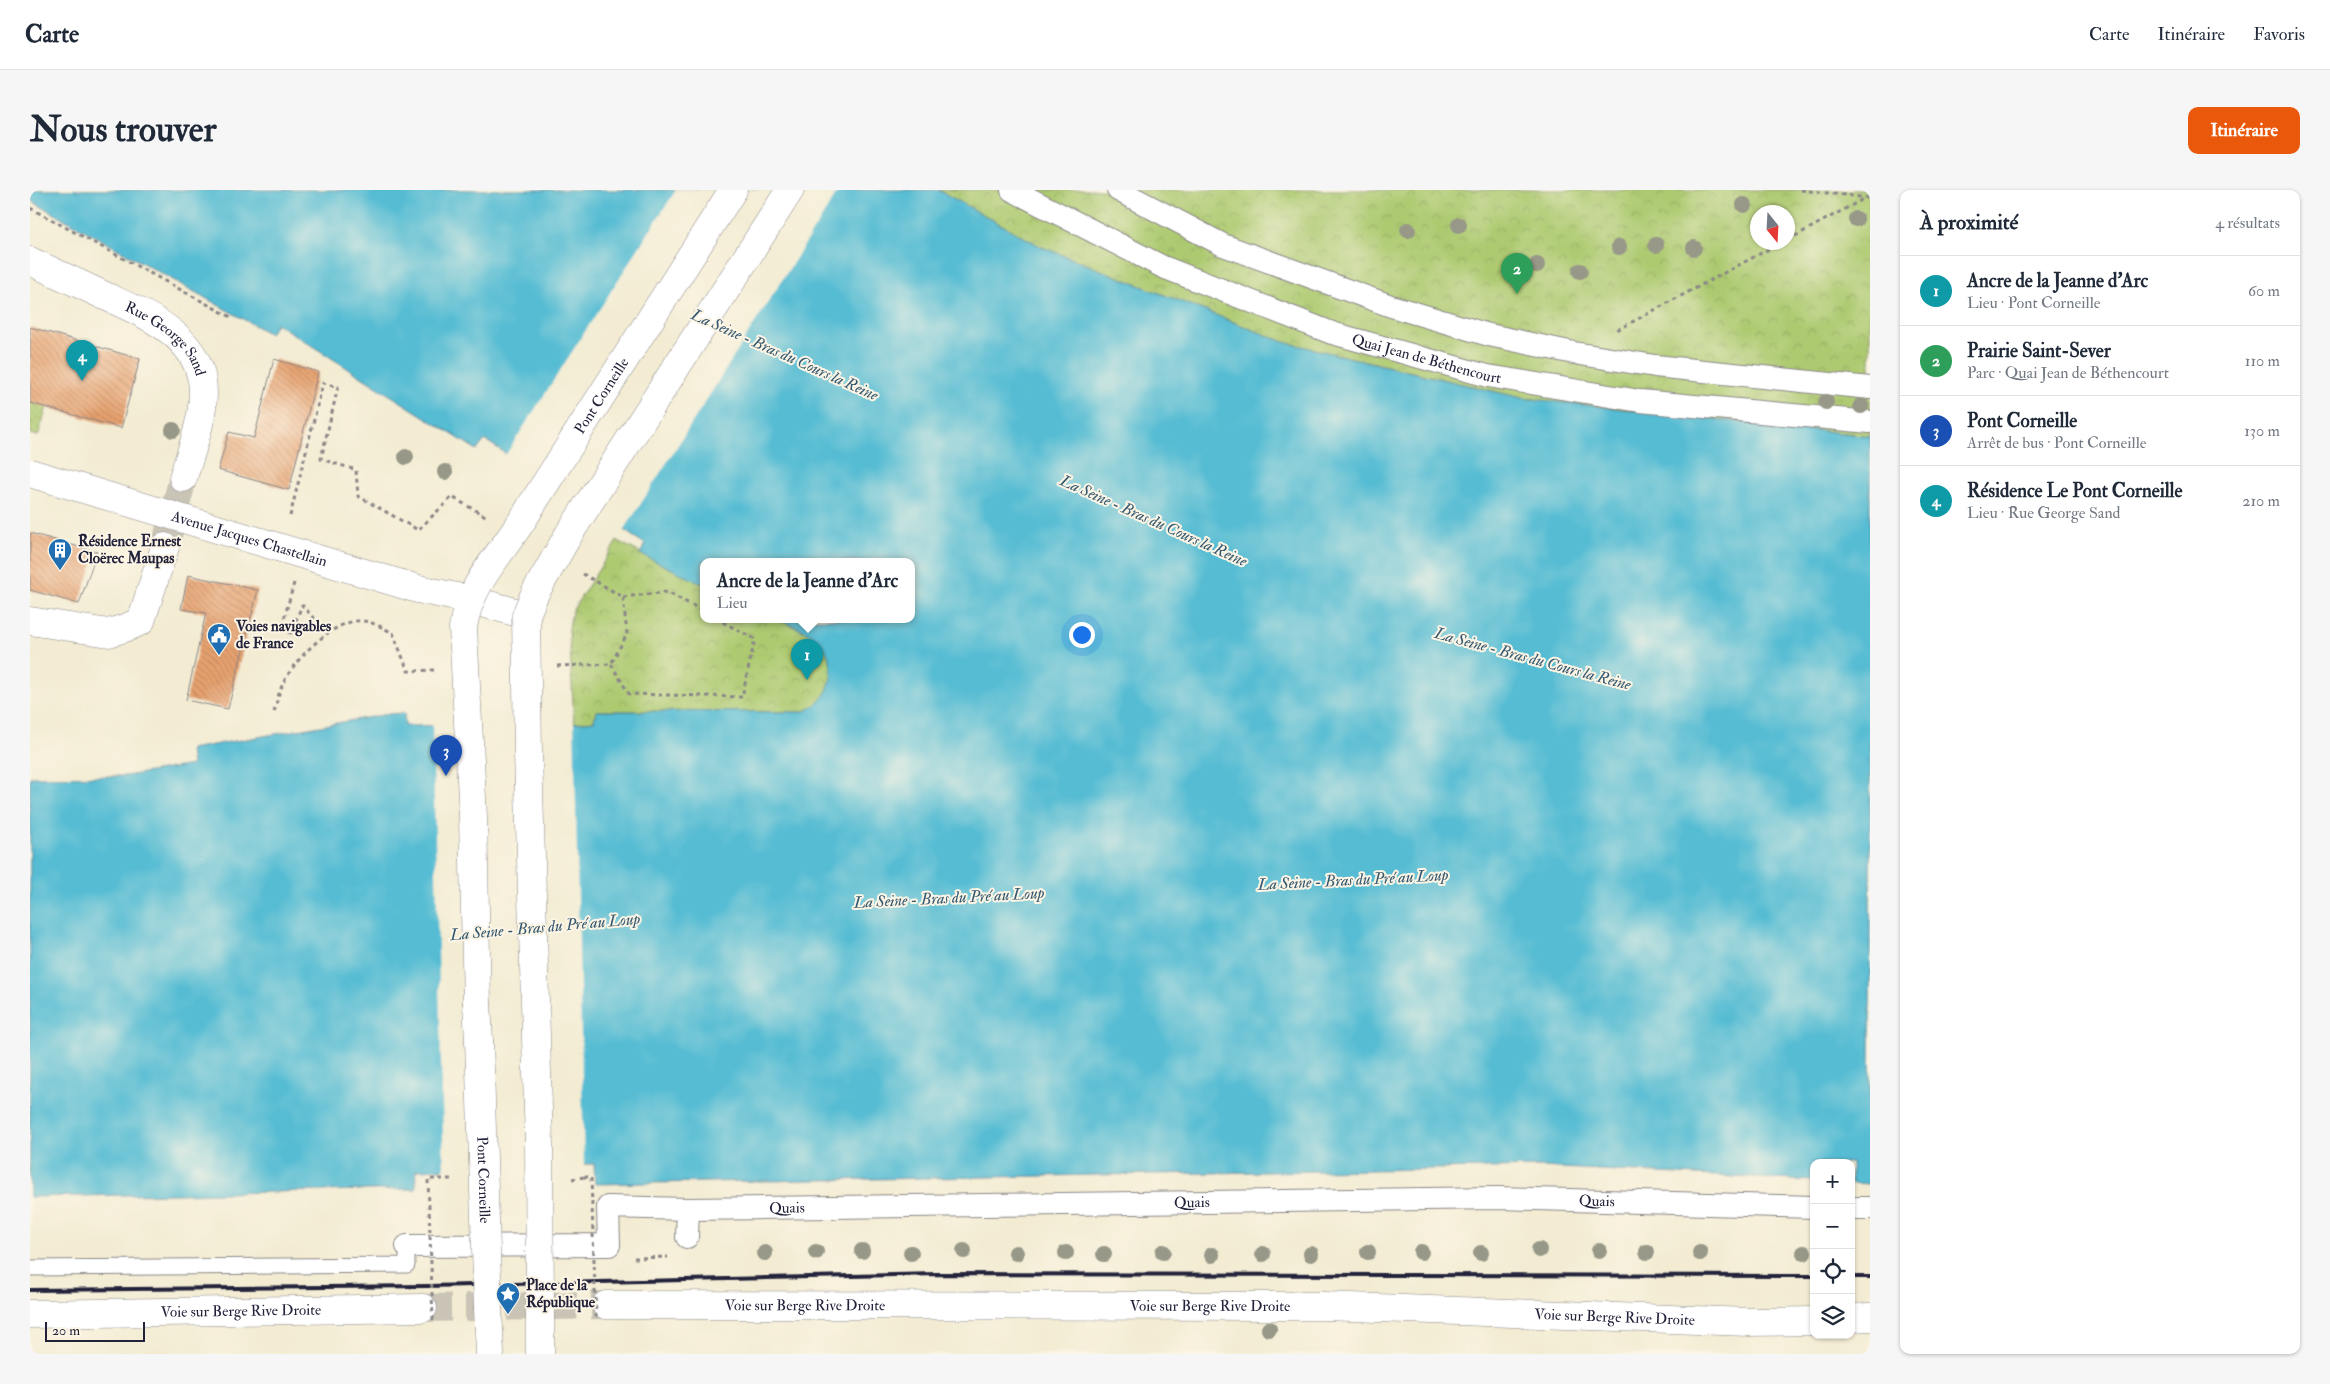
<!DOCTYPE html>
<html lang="fr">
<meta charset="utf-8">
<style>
body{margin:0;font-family:"IM FELL Double Pica",serif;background:#f6f6f7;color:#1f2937}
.controls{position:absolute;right:15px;bottom:15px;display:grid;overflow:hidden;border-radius:10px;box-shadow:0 1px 4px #0004}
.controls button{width:45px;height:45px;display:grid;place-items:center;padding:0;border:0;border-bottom:1px solid #e0e1e3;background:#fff;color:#1f2937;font:25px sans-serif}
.compass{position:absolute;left:1720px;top:15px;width:45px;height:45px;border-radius:50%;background:#fff;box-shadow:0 1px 4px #0004;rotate:162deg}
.scale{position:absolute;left:15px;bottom:12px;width:100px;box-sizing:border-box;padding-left:5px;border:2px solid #22223b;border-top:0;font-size:14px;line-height:18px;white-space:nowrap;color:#22223b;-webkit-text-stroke:4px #fcf5e5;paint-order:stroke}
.you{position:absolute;left:1051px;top:444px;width:18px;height:18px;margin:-12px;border:4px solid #fff;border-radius:50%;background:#1a73e8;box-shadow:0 0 0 8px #1a73e833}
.badge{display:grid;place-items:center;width:32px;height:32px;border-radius:50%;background:#ea580c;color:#fff;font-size:16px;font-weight:700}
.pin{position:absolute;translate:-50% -41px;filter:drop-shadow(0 1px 2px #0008)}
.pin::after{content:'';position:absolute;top:26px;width:18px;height:15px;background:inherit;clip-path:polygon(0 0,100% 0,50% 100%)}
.popup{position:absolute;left:670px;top:368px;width:215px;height:65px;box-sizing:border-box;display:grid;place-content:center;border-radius:10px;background:#fff;filter:drop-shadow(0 1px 4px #0005);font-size:16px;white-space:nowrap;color:#747a83}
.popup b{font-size:19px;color:#1f2937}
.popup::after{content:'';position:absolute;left:50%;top:100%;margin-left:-10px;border:10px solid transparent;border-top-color:#fff}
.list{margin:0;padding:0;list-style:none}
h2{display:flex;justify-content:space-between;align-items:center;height:65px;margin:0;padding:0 20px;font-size:21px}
h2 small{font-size:16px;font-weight:400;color:#747a83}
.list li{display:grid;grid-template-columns:32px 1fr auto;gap:15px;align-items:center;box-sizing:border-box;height:70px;padding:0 20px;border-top:1px solid #e0e1e3}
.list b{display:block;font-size:19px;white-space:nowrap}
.list p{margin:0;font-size:16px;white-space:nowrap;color:#747a83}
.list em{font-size:16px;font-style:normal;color:#747a83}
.icon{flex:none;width:28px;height:28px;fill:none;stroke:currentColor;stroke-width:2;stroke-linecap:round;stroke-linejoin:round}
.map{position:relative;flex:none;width:1840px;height:1164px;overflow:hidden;border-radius:10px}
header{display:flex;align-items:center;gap:30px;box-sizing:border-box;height:70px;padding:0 25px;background:#fff;border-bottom:1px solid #e0e1e3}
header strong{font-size:24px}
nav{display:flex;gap:28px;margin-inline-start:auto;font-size:18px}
.intro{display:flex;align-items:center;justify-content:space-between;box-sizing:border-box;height:120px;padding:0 30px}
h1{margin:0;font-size:35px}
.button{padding:12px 22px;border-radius:10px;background:#ea580c;color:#fff;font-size:18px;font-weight:700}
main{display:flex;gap:30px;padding:0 30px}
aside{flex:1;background:#fff;border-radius:10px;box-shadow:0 1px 4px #0004}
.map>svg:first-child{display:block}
.grass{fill:url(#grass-dots);stroke:#687656}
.park{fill:url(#park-crowns);stroke:#687656;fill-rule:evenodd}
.water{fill:#55bcd3;stroke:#3c6f87}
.pier{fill:#f3ecd3}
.building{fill:url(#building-back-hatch)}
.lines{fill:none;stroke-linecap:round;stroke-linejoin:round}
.minor-tunnel{stroke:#c9c4b5;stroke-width:28;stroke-dasharray:28 14;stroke-linecap:butt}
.primary-tunnel{stroke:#c9c4b5;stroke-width:28;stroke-dasharray:28 14;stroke-linecap:butt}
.service-casing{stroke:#8a8787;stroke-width:17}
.pedestrian-casing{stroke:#8a8787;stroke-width:24}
.minor-casing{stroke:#8a8787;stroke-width:29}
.secondary-casing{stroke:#8a8787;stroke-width:29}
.primary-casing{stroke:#8a8787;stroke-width:29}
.path{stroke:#8a8787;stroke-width:3;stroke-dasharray:4 4;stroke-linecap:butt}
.service{stroke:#fff;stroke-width:15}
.pedestrian{stroke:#fff;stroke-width:22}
.minor{stroke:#fff;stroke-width:28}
.secondary{stroke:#fff;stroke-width:28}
.primary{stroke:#fff;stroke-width:28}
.rail{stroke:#22223b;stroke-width:4}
.minor-bridge-casing{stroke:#8a8787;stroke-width:29;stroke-linecap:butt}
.secondary-bridge-casing{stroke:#8a8787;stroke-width:29;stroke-linecap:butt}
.path-bridge{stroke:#8a8787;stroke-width:3;stroke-dasharray:4 4;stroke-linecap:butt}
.minor-bridge{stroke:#fff;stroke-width:28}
.secondary-bridge{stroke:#fff;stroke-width:28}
.tree{fill:#979888}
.labels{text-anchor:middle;stroke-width:4;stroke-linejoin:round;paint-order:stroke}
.street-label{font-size:15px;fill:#22223b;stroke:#fcf5e5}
.poi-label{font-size:15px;font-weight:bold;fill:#22223b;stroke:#fcf5e5;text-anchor:start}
.water-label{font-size:16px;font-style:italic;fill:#345870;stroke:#fcf5e5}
</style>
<header>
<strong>Carte</strong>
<nav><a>Carte</a><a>Itinéraire</a><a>Favoris</a></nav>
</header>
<div class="intro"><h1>Nous trouver</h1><a class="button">Itinéraire</a></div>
<main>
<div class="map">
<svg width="1840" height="1164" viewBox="0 0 1840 1164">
<defs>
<pattern id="grass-dots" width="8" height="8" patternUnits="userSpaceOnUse" patternTransform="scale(1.25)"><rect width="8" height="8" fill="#adca71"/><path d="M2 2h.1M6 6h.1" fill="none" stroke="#95ad63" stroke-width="1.8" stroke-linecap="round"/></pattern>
<pattern id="park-crowns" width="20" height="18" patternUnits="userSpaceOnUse" patternTransform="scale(1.25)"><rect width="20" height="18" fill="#adca71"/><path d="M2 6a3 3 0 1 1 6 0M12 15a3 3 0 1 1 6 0" fill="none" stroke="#95ad63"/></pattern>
<pattern id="building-back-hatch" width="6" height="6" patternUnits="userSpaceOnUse" patternTransform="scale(1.25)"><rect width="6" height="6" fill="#e8a26f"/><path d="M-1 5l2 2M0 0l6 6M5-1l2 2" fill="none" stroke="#bc845c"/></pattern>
</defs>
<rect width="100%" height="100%" fill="#fcf5e5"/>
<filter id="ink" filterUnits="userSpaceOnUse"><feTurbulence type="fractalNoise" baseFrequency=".02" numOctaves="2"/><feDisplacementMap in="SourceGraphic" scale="10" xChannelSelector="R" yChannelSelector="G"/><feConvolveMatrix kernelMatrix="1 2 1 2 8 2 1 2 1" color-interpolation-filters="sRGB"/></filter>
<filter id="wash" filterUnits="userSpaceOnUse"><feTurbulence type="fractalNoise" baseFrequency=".0096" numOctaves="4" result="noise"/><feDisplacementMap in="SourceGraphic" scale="20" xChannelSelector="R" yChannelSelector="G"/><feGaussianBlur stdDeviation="1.12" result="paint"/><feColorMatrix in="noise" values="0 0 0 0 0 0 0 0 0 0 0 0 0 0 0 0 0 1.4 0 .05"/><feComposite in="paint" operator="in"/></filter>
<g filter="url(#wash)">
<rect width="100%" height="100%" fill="#f3ecd3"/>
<path class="grass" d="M0 213 17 217 8 246 0 244Z"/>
<path class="park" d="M908 0H1840V246L1492 208 1254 152 1012 57ZM1728 22H1758V52H1728Z
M587 351 673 394V429C697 429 723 425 746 429 752 430 758 434 763 436 787 447 806 462 801 491 799 506 786 517 772 522L566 521 564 531 544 533 539 439 542 421Z"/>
<path class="water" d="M0 0H908L1012 57 1254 152 1492 208 1840 246V994L1821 993V973H1784V991L1511 977 565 994 564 974 386 980V999L0 1007V587L96 586 162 575 160 559 358 524 374 523 375 536 544 533 564 531 566 521 772 522C802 512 812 474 788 451 778 440 761 435 747 429H881V371H673V394L610 364 615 354 455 250 447 260 246 133 240 144 0 10Z"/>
<path class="pier" d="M646 0H809L593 342 475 266Z
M544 531 554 977 414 982 402 533Z"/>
<g id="blocks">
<path class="building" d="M0 137 110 169 91 238 0 213Z
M244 169 288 182 259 300 188 280 199 242 224 248Z
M0 343 67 362 49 414 0 400Z
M158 385 228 400 198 519 156 510 176 423 151 419Z"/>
</g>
</g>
<g filter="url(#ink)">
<use href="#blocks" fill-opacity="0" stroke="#8a8787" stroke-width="1"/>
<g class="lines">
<path class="minor-tunnel" d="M135 357 153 288"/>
<path class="primary-tunnel" d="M393 1118 576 1115"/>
<g class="service-casing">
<path id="service" d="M0 1078 377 1075V1056"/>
</g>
<g class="pedestrian-casing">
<g id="pedestrian">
<path id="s1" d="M982 0 1133 77 1302 143 1458 186 1610 211 1840 232"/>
<path d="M1088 0 1193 55 1361 116 1459 145 1544 163 1625 176 1840 198"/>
<path d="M1821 1018H1840"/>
<path d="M657 1047 658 1019"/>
<path id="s2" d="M377 1056 579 1055 578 1017 658 1019 1468 1008 1784 1017"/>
</g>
</g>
<g class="minor-casing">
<g id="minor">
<path id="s3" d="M0 71C24 82 49 94 73 105 116 125 173 146 173 203 173 231 161 261 153 288"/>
<path d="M441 410 496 425"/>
<path d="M0 431 79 443 98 437 111 431 135 357"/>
</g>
</g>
<g class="secondary-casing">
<g id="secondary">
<path id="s4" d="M501 316 703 0"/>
<path d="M539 344 760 0"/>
<path d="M447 814 449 850"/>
<path d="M458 1119 460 1164"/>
<path d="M510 1164V1120"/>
</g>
</g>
<g class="primary-casing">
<g id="primary">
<path id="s5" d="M576 1115 1294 1116 1718 1132 1784 1131"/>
<path id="s6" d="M0 1124 393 1118"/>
<path d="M1821 1128 1840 1127"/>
</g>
</g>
<path class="path" d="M1771 0 1840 8
M0 18 201 127
M1758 50 1837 7
M1587 140 1752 52
M260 326 293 193 308 197 291 269 326 280 328 306 388 340 422 307 457 327
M264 393 251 440 261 443 272 415 298 444
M593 407 637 402 673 421
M581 474 599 504 712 507 725 449 687 429
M527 476 581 474 597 444 593 407 553 384
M244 522C247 513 248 504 252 496 262 471 305 427 334 431 343 432 355 439 363 443L378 481 404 480
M542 989 554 987
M604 1068 638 1067"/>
<use href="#service" class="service"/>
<use href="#pedestrian" class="pedestrian"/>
<use href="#minor" class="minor"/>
<use href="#secondary" class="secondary"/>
<use href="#primary" class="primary"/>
<path class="rail" d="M1821 1087H1840
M0 1100 398 1096 907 1084 1784 1086"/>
<g class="minor-bridge-casing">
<g id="minor-bridge">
<path id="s7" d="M0 283 388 399 441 410"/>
</g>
</g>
<g class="secondary-bridge-casing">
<g id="secondary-bridge">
<path d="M447 814 443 627 433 438C439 390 479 357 501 316"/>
<path id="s8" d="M449 850 458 1119"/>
<path d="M510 1120 509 954 498 563 496 425 505 403 539 344"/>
</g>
</g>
<path class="path-bridge" d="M554 987H561L566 1127
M403 1130 398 989H423"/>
<use href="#minor-bridge" class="minor-bridge"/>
<use href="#secondary-bridge" class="secondary-bridge"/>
</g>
<g class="tree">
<circle cx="1714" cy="15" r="8"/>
<circle cx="1826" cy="29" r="8"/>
<circle cx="1429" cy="35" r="8"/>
<circle cx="1378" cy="40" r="8"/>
<circle cx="1626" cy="55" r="8"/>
<circle cx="1589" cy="57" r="8"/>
<circle cx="1664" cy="58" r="8"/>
<circle cx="1507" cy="75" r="8"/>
<circle cx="1550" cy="81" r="8"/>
<circle cx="1796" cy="212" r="8"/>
<circle cx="1831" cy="216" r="8"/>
<circle cx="143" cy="240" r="8"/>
<circle cx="376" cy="267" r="8"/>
<circle cx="415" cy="282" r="8"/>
<circle cx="1509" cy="1060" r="8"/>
<circle cx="832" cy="1061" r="8"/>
<circle cx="934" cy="1061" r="8"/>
<circle cx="1569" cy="1061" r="8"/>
<circle cx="786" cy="1062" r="8"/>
<circle cx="1133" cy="1062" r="8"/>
<circle cx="1338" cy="1062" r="8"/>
<circle cx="1391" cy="1062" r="8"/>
<circle cx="1617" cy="1062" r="8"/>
<circle cx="735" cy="1063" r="8"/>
<circle cx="881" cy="1063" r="8"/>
<circle cx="986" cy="1063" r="8"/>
<circle cx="1036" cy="1063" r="8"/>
<circle cx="1451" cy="1063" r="8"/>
<circle cx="1670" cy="1063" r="8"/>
<circle cx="1774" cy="1063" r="8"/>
<circle cx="1074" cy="1064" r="8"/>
<circle cx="1233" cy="1064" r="8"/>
<circle cx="1281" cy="1064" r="8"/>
<circle cx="1182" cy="1065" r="8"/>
<circle cx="1239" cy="1139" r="8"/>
</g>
</g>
<defs>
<g id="building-pin" transform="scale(1.25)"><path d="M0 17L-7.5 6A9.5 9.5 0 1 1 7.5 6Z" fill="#1f6fb2" stroke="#fcf5e5"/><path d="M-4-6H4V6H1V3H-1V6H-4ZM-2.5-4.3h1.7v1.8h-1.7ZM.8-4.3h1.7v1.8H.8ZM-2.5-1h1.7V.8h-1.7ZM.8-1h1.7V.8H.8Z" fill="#fff"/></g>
<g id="civic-pin" transform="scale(1.25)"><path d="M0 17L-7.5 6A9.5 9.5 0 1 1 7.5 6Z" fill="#1f6fb2" stroke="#fcf5e5"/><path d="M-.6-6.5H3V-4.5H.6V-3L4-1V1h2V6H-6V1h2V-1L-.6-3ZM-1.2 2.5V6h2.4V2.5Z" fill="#fff"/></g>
<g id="sight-pin" transform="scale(1.25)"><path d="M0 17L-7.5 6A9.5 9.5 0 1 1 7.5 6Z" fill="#1f6fb2" stroke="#fcf5e5"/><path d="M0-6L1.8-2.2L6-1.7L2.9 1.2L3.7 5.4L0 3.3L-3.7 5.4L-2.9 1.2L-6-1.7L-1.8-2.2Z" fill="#fff"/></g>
</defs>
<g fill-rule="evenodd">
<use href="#building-pin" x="30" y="360"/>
<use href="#civic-pin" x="189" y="445"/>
<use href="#sight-pin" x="478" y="1104"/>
</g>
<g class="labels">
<g class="street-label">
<text dy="5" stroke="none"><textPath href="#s3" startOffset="159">Rue George Sand</textPath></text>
<text dy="5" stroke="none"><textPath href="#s1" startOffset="449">Quai Jean de Béthencourt</textPath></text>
<text dy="5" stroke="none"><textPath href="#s4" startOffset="131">Pont Corneille</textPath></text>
<text dy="5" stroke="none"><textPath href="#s7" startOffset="229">Avenue Jacques Chastellain</textPath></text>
<text dy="5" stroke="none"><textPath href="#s8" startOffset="140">Pont Corneille</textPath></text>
<text dy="5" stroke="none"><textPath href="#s2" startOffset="1229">Quais</textPath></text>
<text dy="5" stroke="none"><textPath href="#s2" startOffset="824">Quais</textPath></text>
<text dy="5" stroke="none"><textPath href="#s2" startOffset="419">Quais</textPath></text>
<text dy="5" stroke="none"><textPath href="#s5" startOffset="199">Voie sur Berge Rive Droite</textPath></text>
<text dy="5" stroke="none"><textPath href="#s5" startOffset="604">Voie sur Berge Rive Droite</textPath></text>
<text dy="5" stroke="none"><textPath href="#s6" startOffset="211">Voie sur Berge Rive Droite</textPath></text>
<text dy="5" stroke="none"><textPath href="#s5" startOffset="1009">Voie sur Berge Rive Droite</textPath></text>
</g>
<g class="poi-label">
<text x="48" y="356">Résidence Ernest<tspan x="48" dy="17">Cloërec Maupas</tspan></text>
<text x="206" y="441">Voies navigables<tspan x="206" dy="17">de France</tspan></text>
<text x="496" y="1100">Place de la<tspan x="496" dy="17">République</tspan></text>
</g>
<g class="water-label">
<text transform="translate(755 164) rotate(24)" y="6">La Seine - Bras du Cours la Reine</text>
<text transform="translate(1124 330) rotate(24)" y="6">La Seine - Bras du Cours la Reine</text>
<text transform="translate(1503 468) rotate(15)" y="6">La Seine - Bras du Cours la Reine</text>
<text transform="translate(1323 689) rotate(-3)" y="6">La Seine - Bras du Pré au Loup</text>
<text transform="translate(919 707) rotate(-3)" y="6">La Seine - Bras du Pré au Loup</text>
<text transform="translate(515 736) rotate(-5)" y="6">La Seine - Bras du Pré au Loup</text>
</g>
</g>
</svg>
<div class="controls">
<button>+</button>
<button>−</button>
<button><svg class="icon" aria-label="locate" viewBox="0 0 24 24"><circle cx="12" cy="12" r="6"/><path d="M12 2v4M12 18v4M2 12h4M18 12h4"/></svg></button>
<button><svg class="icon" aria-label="layers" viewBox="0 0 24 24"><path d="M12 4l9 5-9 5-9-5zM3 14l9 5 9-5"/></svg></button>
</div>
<svg class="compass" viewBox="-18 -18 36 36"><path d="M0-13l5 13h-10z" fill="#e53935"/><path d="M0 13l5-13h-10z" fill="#747a83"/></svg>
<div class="scale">20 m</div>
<div class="you"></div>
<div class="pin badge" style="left:777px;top:490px;background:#0f9aa8">1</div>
<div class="popup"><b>Ancre de la Jeanne d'Arc</b>Lieu</div>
<div class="pin badge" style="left:1487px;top:104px;background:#2e9e5b">2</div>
<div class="pin badge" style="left:416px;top:586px;background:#1a4fb4">3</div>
<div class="pin badge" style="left:52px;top:191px;background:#0f9aa8">4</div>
</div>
<aside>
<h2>À proximité<small>4 résultats</small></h2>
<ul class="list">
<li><span class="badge" style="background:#0f9aa8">1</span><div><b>Ancre de la Jeanne d'Arc</b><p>Lieu · Pont Corneille</p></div><em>60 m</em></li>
<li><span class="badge" style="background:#2e9e5b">2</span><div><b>Prairie Saint-Sever</b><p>Parc · Quai Jean de Béthencourt</p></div><em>110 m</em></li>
<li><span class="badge" style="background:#1a4fb4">3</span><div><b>Pont Corneille</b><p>Arrêt de bus · Pont Corneille</p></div><em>130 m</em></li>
<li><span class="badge" style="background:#0f9aa8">4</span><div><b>Résidence Le Pont Corneille</b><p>Lieu · Rue George Sand</p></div><em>210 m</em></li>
</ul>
</aside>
</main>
